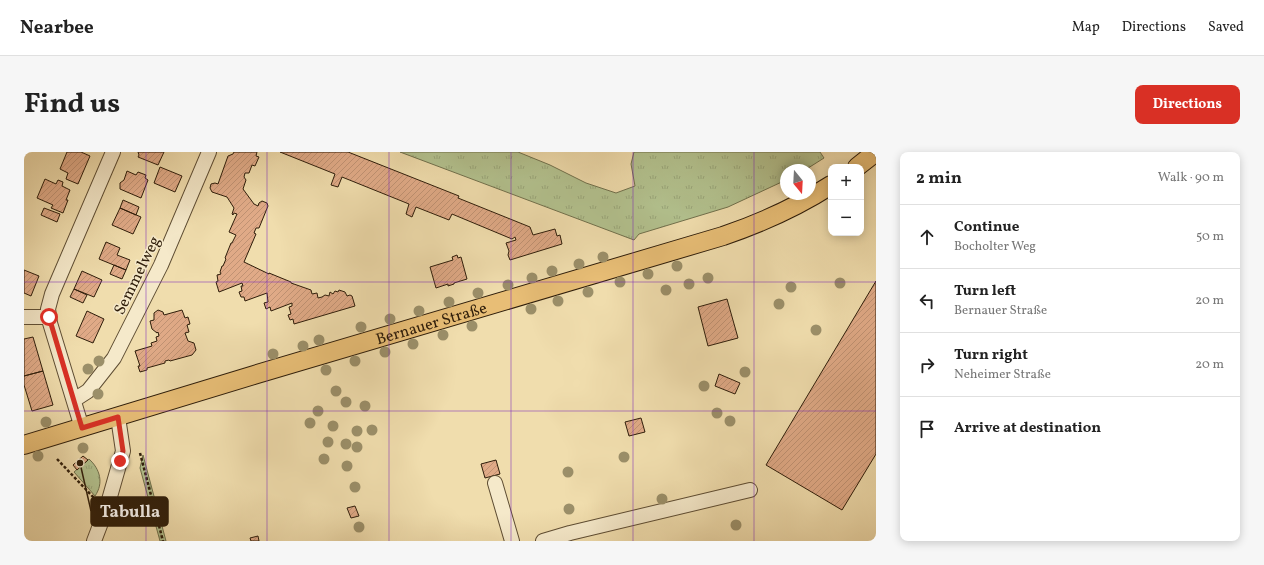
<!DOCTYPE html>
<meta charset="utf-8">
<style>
body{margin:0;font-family:Vollkorn,serif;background:#f6f6f6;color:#222}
.controls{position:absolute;right:12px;top:12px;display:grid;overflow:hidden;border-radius:8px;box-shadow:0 2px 10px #0003}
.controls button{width:36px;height:36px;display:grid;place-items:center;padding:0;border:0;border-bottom:1px solid #e0e0e0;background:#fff;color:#222;font:20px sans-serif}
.compass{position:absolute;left:756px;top:12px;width:36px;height:36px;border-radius:50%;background:#fff;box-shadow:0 2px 10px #0003;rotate:162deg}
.stop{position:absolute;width:12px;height:12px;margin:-9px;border:3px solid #d93025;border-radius:50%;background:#fff}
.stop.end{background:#d93025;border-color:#fff;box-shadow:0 1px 4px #0008}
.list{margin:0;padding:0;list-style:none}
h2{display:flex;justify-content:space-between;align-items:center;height:52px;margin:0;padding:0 16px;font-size:17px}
h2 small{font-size:13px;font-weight:400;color:#767676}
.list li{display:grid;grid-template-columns:26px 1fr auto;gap:12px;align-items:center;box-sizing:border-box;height:64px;padding:0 16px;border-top:1px solid #e0e0e0}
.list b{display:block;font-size:15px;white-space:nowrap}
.list p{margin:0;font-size:13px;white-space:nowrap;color:#767676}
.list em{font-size:13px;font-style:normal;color:#767676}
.icon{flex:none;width:22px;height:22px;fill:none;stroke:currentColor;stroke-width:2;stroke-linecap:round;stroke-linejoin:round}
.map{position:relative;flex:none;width:852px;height:389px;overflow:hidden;border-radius:8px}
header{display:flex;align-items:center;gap:24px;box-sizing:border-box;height:56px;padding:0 20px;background:#fff;border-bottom:1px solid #e0e0e0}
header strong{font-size:19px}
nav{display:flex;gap:22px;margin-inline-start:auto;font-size:14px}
.intro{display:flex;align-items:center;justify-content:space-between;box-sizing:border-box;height:96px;padding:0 24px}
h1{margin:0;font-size:28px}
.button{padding:10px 18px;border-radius:8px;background:#d93025;color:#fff;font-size:14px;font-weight:700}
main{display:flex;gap:24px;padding:0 24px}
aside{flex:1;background:#fff;border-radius:8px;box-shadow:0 2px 10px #0003}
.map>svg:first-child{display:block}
.grass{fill:url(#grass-tufts);stroke:#70704c}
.forest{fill:url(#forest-firs);stroke:#70704c}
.building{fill:url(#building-hatch);stroke:#2e1d0a}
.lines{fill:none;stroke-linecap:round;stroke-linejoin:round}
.minor-casing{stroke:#5e4d33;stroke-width:16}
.major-casing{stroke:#2e1d0a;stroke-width:20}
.path{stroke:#2e1d0a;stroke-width:2.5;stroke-dasharray:3 2;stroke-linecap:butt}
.minor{stroke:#f5e9ca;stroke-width:14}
.major{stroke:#e8be76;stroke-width:18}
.tree{fill:#9b8f69}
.route{stroke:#d93025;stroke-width:5}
.grid{fill:none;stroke:#7b2cbf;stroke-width:1;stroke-opacity:0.55}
.labels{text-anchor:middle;stroke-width:3;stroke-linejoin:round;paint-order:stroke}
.street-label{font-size:16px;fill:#2e1d0a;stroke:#f5e9ca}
.leader{fill:none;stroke:#2e1d0a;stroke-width:1.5}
.callout-dot{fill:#2e1d0a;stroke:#f5e9ca;stroke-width:1.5}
.callout{fill:#2e1d0a;stroke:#2e1d0a;stroke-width:1.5}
.callout-label{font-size:17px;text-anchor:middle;font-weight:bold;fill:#fff}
</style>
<header>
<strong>Nearbee</strong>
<nav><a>Map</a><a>Directions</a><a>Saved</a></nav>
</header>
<div class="intro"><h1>Find us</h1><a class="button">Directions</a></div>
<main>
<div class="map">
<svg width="852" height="389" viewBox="0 0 852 389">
<defs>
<pattern id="grass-tufts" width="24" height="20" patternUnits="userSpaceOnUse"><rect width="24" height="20" fill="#b3c28f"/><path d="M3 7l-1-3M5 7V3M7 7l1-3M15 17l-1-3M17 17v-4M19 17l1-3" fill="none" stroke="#9aa67a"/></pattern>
<pattern id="forest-firs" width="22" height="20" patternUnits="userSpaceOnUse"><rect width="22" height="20" fill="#b3c28f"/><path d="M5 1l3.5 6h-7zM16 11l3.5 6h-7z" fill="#9aa67a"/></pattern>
<pattern id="building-hatch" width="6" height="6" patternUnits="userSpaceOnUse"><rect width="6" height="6" fill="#e0aa87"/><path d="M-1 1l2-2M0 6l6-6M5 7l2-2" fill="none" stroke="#c09273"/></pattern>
</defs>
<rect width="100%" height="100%" fill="#f0ddad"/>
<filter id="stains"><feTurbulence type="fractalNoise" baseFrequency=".005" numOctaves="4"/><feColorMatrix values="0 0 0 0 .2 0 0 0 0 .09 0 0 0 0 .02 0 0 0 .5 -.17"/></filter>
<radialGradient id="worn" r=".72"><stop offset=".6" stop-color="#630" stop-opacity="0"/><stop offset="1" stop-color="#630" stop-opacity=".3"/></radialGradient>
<path class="grass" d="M376 0H494L526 13 562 31 592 41 611 34 607 12 610 0H796L800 6 781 18H762V28L704 55 615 82 610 88Z
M65 307C76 317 80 331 71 344L50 320Z"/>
<path class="forest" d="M119 303 142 389H136L116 316Z"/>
<path class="building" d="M43 0H57L66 4 54 32 42 27 44 21 36 17Z
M114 0H140L134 13 114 5 115 3Z
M210 0H233L232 4 235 5 231 14 228 13 225 21H221L220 25 222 28 219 37 230 52 234 54 235 51 238 49 243 51 244 54 235 76H232L230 81 232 82 220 110 245 122V121L267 130V131L287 138 288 142 293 141 294 146 298 145 301 143 305 144 306 140 309 142 311 139 314 140 315 138 321 140 323 144 326 143 328 144 331 154 270 172 269 167 266 168 264 163 267 162 265 155 268 154V151L247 159 246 155 242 157 240 151 244 150 243 141 221 149 220 145H217L215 140 218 139 217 134H219L218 131 195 140 192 130 194 129 193 123 197 122 196 120 198 114H199L202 107 201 106 207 91H208L212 83 205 80 213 62 210 61 209 63 208 62 210 56 203 45 188 40 186 36 187 32 191 31 194 32 204 4 209 2Z
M256 0H324L435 44 434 46 506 75 509 83 531 77 533 84 536 83 538 92 486 108 484 103 485 99 482 91 492 88 491 85 488 87 428 62 425 68 392 55 388 65 382 62 385 52 318 25 314 35 307 33 311 22Z
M136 15 158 24 151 40 130 31Z
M103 19 112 23 114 20 122 23 121 26 124 28 117 46 96 37V31L100 28Z
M21 27 32 32 34 28 39 30 38 34 46 38 42 48H44L39 61 27 56 29 53 13 46Z
M99 48 115 55 112 63 96 56Z
M20 56 36 62 33 70 17 63Z
M96 56 117 65 109 82 88 73Z
M82 90 96 96 93 103 106 108 102 118 75 107Z
M433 103 434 106 437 105 443 127 430 131V132L424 134V132L412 136 406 115 429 108 428 105Z
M90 113 102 118 98 127 86 122Z
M0 118 15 124 7 144 0 141Z
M58 119 78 128 70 145 50 137Z
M852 129V302L818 358 742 313Z
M50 137 63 143 59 151 46 145Z
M703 147 714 186 684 194 674 155Z
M134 158 139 160 140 163 158 158 161 166 164 165 166 172 163 173 165 180 161 181 164 189 170 191 172 198 168 203 146 209 145 208 141 209V211L123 216V218L116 220 114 214H116L111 199 128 194 127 191 133 189 132 185 135 184 134 180 133 181 128 177 126 169 130 168V161Z
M63 159 80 167 69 191 52 184Z
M9 185 19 219 0 224V187Z
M19 219 29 253 8 259 0 233V224Z
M695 222 716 231 711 242 691 234Z
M617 266 621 280 605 284 601 270Z
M59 304 64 308 53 318 49 313Z
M472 308 476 322 461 326 457 312Z
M331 354 335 364 327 366 323 356Z
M234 384 235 389H227L226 386Z"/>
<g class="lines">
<g class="minor-casing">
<path id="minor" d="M0 165H25
M50 248 64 239 90 206 137 113 185 0
M58 276 26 171 24 157 28 142 89 0
M471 331 488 389
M70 389 83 355 99 299 94 265
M519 389 546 381 726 338"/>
</g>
<g class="major-casing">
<g id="major">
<path d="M833 15 852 0"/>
<path id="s1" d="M0 293 230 223 699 84C737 71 773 55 807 33"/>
</g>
</g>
<path class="path" d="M116 301 139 389
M33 307 71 347"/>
<use href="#minor" class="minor"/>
<use href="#major" class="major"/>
</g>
<g class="tree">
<circle cx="579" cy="105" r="5.5"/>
<circle cx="555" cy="112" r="5.5"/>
<circle cx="653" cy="114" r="5.5"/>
<circle cx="528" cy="119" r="5.5"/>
<circle cx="624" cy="122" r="5.5"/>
<circle cx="508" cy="126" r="5.5"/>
<circle cx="684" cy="126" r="5.5"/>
<circle cx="596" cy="130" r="5.5"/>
<circle cx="816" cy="131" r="5.5"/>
<circle cx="665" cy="132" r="5.5"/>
<circle cx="484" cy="133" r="5.5"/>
<circle cx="767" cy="135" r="5.5"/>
<circle cx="642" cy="138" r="5.5"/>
<circle cx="564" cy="140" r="5.5"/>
<circle cx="454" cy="141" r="5.5"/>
<circle cx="534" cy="149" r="5.5"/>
<circle cx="425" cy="150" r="5.5"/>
<circle cx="755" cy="152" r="5.5"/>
<circle cx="507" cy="157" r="5.5"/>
<circle cx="395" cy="159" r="5.5"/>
<circle cx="366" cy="167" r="5.5"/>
<circle cx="448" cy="174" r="5.5"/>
<circle cx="337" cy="175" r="5.5"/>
<circle cx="792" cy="178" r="5.5"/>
<circle cx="419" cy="183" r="5.5"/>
<circle cx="295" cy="188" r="5.5"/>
<circle cx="389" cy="192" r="5.5"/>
<circle cx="279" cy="194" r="5.5"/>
<circle cx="361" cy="200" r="5.5"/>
<circle cx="249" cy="202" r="5.5"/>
<circle cx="75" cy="209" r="5.5"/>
<circle cx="331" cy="209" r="5.5"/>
<circle cx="64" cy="217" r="5.5"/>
<circle cx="302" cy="218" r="5.5"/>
<circle cx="721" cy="220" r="5.5"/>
<circle cx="680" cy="234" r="5.5"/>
<circle cx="312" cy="239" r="5.5"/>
<circle cx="74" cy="242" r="5.5"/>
<circle cx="322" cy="250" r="5.5"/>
<circle cx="341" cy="254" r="5.5"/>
<circle cx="294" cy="259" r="5.5"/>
<circle cx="693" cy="261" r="5.5"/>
<circle cx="706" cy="269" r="5.5"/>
<circle cx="22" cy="270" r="5.5"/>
<circle cx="286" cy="271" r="5.5"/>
<circle cx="309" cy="274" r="5.5"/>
<circle cx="348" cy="278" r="5.5"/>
<circle cx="333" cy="279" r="5.5"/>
<circle cx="304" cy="290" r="5.5"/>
<circle cx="322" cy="292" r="5.5"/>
<circle cx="333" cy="295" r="5.5"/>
<circle cx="59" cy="296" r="5.5"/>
<circle cx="14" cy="304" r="5.5"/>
<circle cx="600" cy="305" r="5.5"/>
<circle cx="300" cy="307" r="5.5"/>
<circle cx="323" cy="314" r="5.5"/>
<circle cx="544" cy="320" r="5.5"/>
<circle cx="331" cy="335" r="5.5"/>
<circle cx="638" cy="347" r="5.5"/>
<circle cx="545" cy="357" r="5.5"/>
<circle cx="712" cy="373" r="5.5"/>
<circle cx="335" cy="375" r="5.5"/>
</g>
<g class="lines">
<path class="route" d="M25 165 58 276 94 265 99 299 96 309"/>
</g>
<path class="grid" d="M122 0V389M243 0V389M365 0V389M487 0V389M609 0V389M730 0V389M0 130H852M0 259H852"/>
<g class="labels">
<g class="street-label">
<text transform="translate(112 123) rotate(-64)" y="6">Semmelweg</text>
<text dy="6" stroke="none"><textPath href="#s1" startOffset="425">Bernauer Straße</textPath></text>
</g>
</g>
<path class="leader" d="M56 311L67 359"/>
<circle class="callout-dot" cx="56" cy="311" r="4"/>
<rect class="callout" x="67" y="345" width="77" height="29" rx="4"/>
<g class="callout-label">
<text x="106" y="365">Tabulla</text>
</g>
<rect width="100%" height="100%" filter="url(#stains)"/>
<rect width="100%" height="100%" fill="url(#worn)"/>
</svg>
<div class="controls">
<button>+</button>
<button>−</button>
</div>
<svg class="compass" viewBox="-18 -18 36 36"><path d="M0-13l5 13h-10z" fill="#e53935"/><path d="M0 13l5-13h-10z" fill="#767676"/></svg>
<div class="stop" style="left:25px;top:165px"></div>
<div class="stop end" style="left:96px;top:309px"></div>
</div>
<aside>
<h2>2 min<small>Walk · 90 m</small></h2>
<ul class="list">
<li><svg class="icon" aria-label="ahead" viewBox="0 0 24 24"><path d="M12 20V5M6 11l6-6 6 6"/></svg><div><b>Continue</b><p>Bocholter Weg</p></div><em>50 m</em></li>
<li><svg class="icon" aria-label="left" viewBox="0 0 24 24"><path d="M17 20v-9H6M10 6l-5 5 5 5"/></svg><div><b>Turn left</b><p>Bernauer Straße</p></div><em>20 m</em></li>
<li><svg class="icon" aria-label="right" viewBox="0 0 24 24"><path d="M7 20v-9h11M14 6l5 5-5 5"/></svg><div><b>Turn right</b><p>Neheimer Straße</p></div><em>20 m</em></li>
<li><svg class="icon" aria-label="arrive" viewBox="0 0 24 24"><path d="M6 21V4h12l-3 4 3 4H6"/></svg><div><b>Arrive at destination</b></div></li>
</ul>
</aside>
</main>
